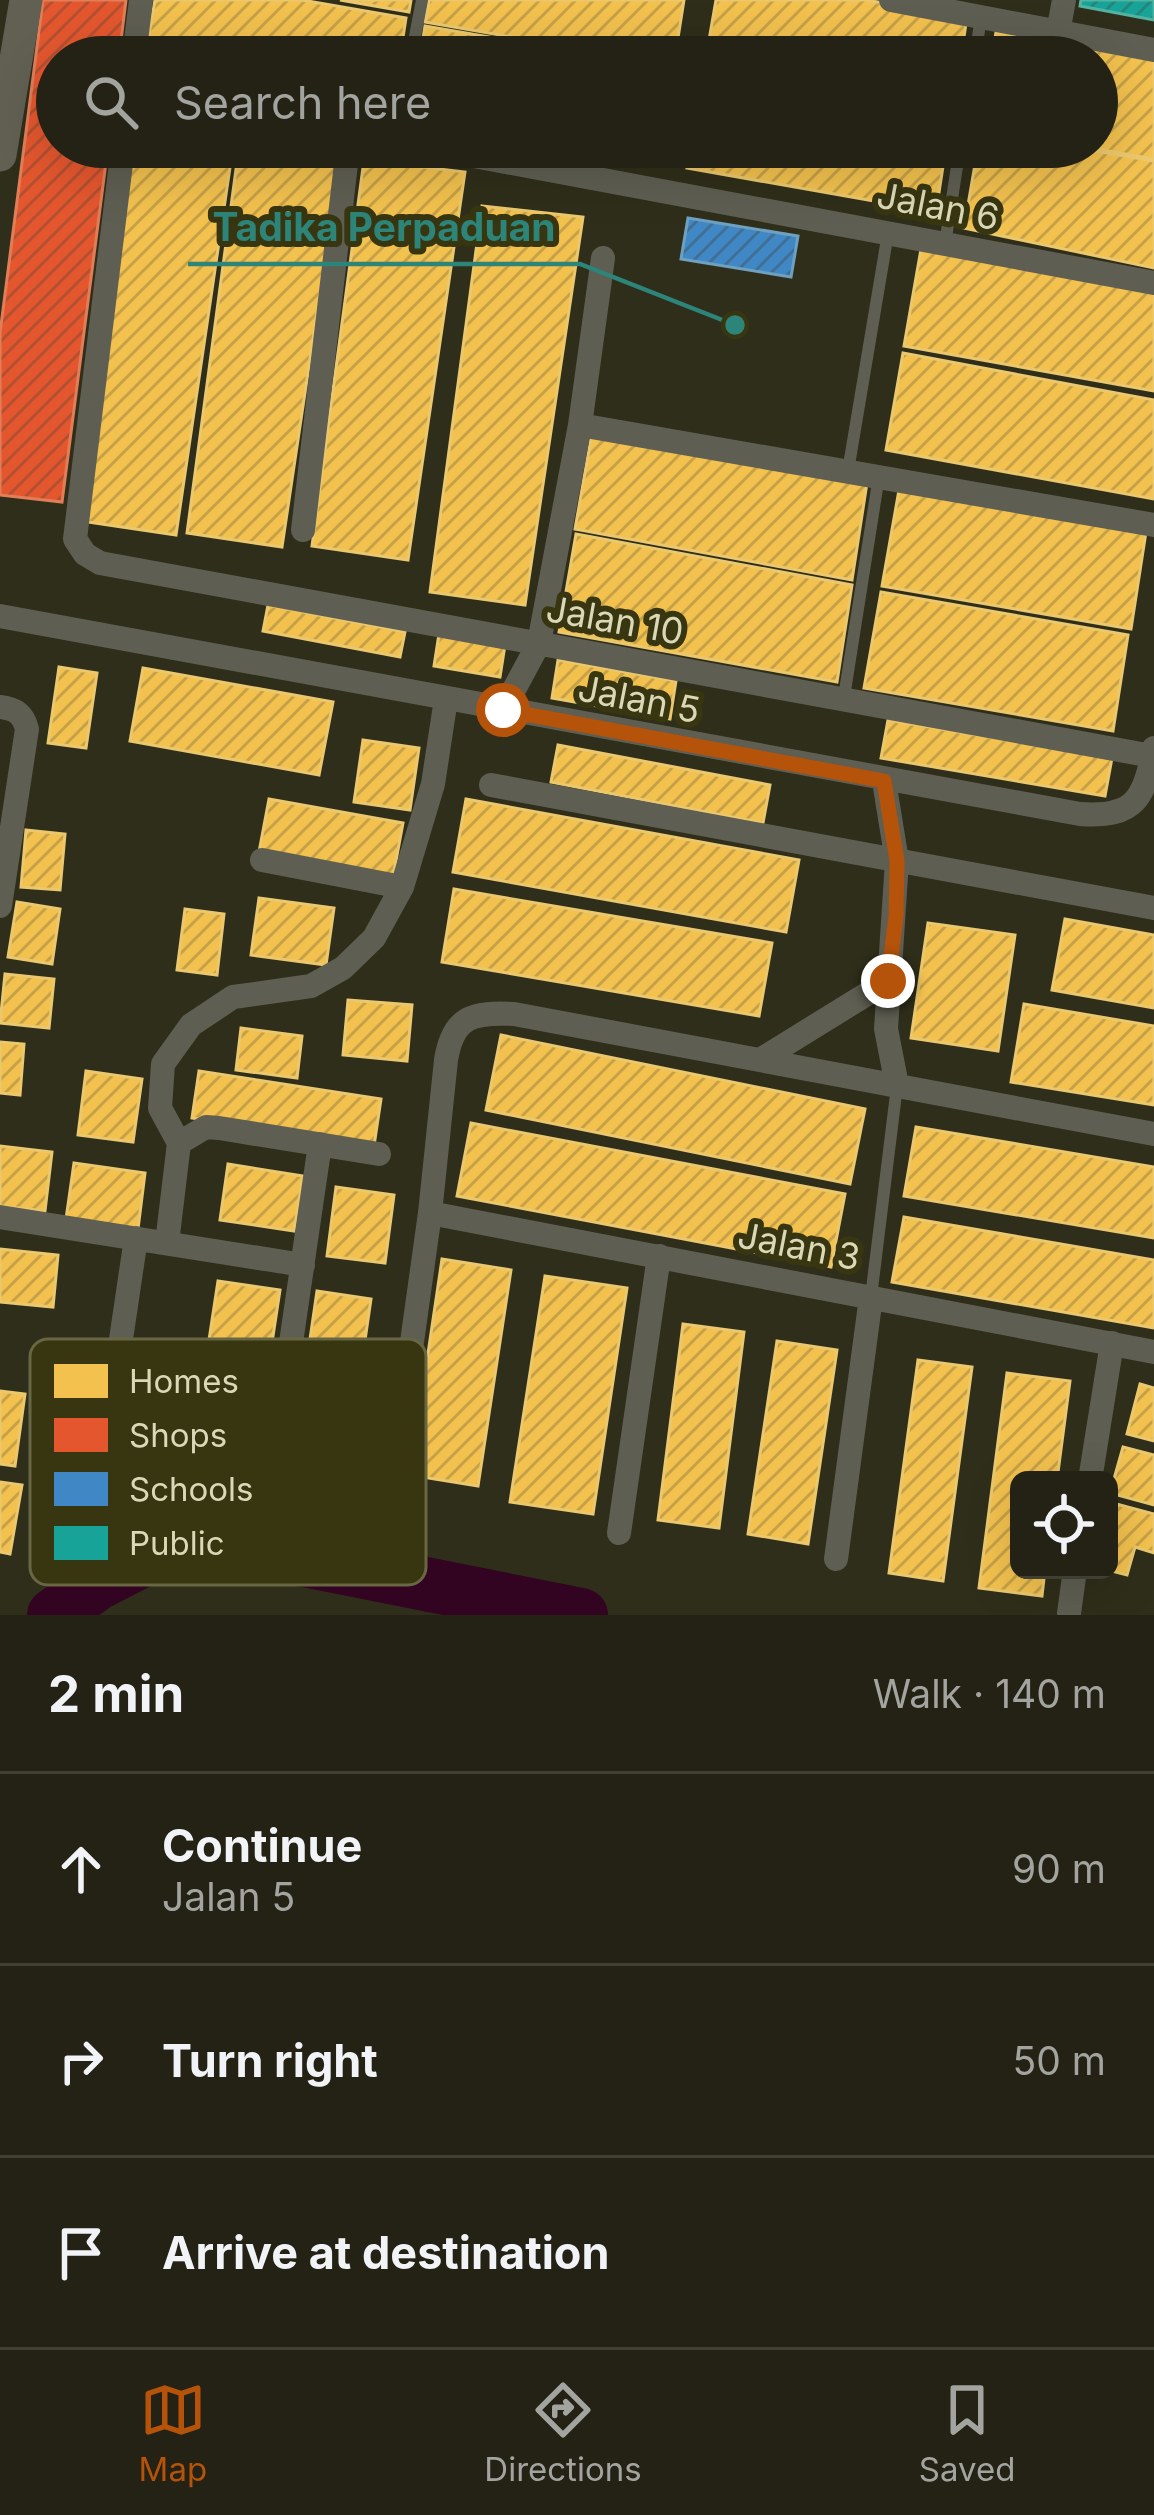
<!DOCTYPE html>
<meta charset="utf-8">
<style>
body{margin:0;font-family:Inter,sans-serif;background:#2f2f22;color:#f1f3f6}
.controls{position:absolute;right:36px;bottom:36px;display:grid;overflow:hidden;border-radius:18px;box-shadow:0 12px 48px #0002}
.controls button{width:108px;height:108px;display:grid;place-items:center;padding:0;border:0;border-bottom:3px solid #403f34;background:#232214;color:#f1f3f6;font:60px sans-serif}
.stop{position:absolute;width:36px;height:36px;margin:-27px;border:9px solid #b45309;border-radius:50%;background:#fff}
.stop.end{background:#b45309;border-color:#fff;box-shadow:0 3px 12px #0008}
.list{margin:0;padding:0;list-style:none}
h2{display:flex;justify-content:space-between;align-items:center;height:156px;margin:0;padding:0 48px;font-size:51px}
h2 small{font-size:39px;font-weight:400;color:#a3a4a0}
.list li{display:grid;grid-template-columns:78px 1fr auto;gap:36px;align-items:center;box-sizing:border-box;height:192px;padding:0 48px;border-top:3px solid #403f34}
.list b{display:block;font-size:45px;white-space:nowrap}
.list p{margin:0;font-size:39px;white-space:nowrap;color:#a3a4a0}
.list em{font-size:39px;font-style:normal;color:#a3a4a0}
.icon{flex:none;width:66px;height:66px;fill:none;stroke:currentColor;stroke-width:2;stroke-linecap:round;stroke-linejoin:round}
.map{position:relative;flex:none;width:1154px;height:1615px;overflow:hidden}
.search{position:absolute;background:#232214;box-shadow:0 12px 48px #0002;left:36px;right:36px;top:36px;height:132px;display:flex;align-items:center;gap:30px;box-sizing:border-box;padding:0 42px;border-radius:66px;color:#a3a4a0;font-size:45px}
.sheet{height:732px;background:#232214}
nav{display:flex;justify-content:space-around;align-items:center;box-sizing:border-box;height:168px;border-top:3px solid #403f34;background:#232214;font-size:33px;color:#a3a4a0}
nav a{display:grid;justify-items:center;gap:6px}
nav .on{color:#b45309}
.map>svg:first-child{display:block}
.homes{fill:url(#homes-hatch);stroke:#ebc86d;stroke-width:3}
.shops{fill:url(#shops-hatch);stroke:#e17e57;stroke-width:3}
.schools{fill:url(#schools-hatch);stroke:#6ea0c0;stroke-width:3}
.public{fill:url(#public-hatch);stroke:#52b3a1;stroke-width:3}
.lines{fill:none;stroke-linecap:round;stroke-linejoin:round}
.river{stroke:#330421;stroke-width:54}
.service{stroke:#5f5e52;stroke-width:12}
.minor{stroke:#5f5e52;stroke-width:24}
.secondary{stroke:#616052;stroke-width:33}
.route{stroke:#b45309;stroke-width:15}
.labels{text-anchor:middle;stroke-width:12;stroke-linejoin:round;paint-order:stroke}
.street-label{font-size:36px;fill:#dad8b6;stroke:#383611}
.key{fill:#383611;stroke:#696743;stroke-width:3}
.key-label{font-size:33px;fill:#dad8b6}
.leader{fill:none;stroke:#2d8579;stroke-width:4.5}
.callout-dot{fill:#2d8579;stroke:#383611;stroke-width:4.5}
.callout-label{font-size:39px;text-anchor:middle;font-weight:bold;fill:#2d8579;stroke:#383611;stroke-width:12;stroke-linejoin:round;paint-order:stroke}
</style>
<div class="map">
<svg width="1154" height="1615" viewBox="0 0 1154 1615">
<defs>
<pattern id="homes-hatch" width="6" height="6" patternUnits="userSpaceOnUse" patternTransform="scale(3)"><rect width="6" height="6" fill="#f2c14e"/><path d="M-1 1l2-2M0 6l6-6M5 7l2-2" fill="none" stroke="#c6a148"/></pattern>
<pattern id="shops-hatch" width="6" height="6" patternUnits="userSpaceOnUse" patternTransform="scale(3)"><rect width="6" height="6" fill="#e4572e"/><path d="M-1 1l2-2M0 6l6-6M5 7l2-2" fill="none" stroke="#b35031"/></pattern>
<pattern id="schools-hatch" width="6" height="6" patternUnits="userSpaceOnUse" patternTransform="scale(3)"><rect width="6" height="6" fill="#3f88c5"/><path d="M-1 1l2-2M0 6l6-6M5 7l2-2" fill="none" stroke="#406f93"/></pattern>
<pattern id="public-hatch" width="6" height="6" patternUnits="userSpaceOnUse" patternTransform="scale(3)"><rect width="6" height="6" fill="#17a398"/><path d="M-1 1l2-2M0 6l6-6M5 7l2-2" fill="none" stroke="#24867b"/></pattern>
</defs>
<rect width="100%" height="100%" fill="#2f2e1a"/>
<path class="homes" d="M155 0H302L406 18 400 57H145Z
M340 0H411L409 12Z
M429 0H684L675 57H628L425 22Z
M716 0H866L967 17 961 57H706Z
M425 26 605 57H420Z
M996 32 1154 60V159L1086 147H1097V57H992Z
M131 147H233L176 535 81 521Z
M239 147 340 158 282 547 187 533Z
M552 147H660L657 165Z
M691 147H946L936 212 687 168Z
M978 147H1072L1154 161V268L964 228Z
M364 160 465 172 408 560 312 546Z
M482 206 583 217 525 605 430 592Z
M921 249 1154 292V391L904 346Z
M903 353 1154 400V499L886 450Z
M592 433 867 483 852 580 575 529Z
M899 490 1146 532 1131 629 882 586Z
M576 534 852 585 837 682 559 632Z
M881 592 1128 635 1113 731 864 688Z
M268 605 405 632 400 657 263 631Z
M439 634 505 645 500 677 434 666Z
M558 660 676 681 670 719 552 698Z
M59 667 97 673 86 748 48 743Z
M143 668 333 702 319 775 130 741Z
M888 720 1112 758 1105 796 881 758Z
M363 740 419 748 410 810 354 802Z
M558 745 770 785 763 823 551 782Z
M269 799 403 823 393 877 259 852Z
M466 799 799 860 786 932 453 872Z
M26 830 65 834 60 890 21 887Z
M454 889 772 943 759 1016 442 962Z
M259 898 334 908 326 965 251 955Z
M17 902 60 909 52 964 8 957Z
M185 909 224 914 217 975 177 970Z
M1065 919 1154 935V1008L1052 990Z
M928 923 1015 935 998 1051 911 1038Z
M5 974 54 979 49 1028 0 1023Z
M348 1000 412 1005 407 1061 343 1055Z
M1024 1004 1154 1026V1105L1011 1082Z
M241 1028 302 1036 297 1078 236 1070Z
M501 1035 865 1109 850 1184 486 1110Z
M0 1042 24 1044 20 1095 0 1093Z
M86 1071 142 1079 133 1142 78 1135Z
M199 1071 381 1099 374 1146 192 1118Z
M471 1123 845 1194 831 1267 457 1196Z
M916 1127 1154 1167V1238L904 1196Z
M0 1146 52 1152 45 1211 0 1206Z
M74 1163 145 1173 138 1229 66 1219Z
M228 1164 303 1176 294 1231 220 1220Z
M336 1187 394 1195 385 1263 327 1256Z
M904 1217 1154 1260V1328L892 1282Z
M0 1249 58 1255 53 1307 0 1302Z
M442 1259 511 1270 478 1486 410 1475Z
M545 1276 627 1288 593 1514 510 1502Z
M218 1281 280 1290 258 1435 196 1425Z
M317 1291 371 1299 354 1416 300 1408Z
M683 1324 744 1332 719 1528 658 1520Z
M777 1341 837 1350 808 1544 748 1534Z
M918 1360 972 1367 943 1581 889 1573Z
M1007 1373 1070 1381 1057 1480H1019V1570H1045L1042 1596 979 1588Z
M1140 1384 1154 1388V1441L1127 1434Z
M0 1391 25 1394 15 1466 0 1464Z
M1123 1447 1154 1455V1505L1110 1493Z
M0 1482 22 1485 10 1554 0 1552Z
M1109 1502 1154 1514V1553L1135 1547 1127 1575 1108 1570Z"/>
<path class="shops" d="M43 0H126L119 57H57V147H108L62 502 0 495V333Z"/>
<path class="schools" d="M688 218 798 236 791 277 681 259Z"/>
<path class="public" d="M1081 0H1154V20L1080 6Z"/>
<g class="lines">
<path class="river" d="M54 1615 96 1584 164 1549 239 1547 581 1615"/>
<path class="service" d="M411 57 422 0
M975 57 981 17
M945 244 960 147
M848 471 888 233
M844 697 879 476
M871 1297 897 1086"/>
<path class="minor" d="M891 0 1154 50
M1058 32 1064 0
M134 57 141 0
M123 147 75 539 85 554 100 563 1152 756
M426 147 1154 283
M580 425 1154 525
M303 530 348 147
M0 616 1080 814C1136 818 1144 798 1154 748
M0 707C16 709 23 714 27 729L0 906
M503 710 539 643 580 425 603 258
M884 781 897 861 886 1029 897 1085
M491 785 1154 908
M262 860 402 887
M760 1060 888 981
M179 1143 206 1127 219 1128 379 1154
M430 1213 1154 1352
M0 1217 303 1265
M167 1243 179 1143 160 1108 163 1064 191 1025 233 997 311 986 343 968 374 938 402 887 433 784 446 699
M112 1400 136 1238
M281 1411 320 1144
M393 1478 430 1213 446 1060C453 1016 473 1012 514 1014L1154 1134
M1090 1480 1112 1343
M619 1533 659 1256
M836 1559 871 1297
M1069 1613 1075 1570"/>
<path class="secondary" d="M0 155 26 0"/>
</g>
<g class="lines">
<path class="route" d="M503 710 884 781 897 861 896 916 888 981"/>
</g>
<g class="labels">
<g class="street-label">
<text transform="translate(938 206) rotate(11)" y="13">Jalan 6</text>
<text transform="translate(615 620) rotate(10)" y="13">Jalan 10</text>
<text transform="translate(639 699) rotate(11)" y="13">Jalan 5</text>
<text transform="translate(799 1246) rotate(11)" y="13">Jalan 3</text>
</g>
</g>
<rect x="30" y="1339" width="396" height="246" rx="18" class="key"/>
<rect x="54" y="1364" width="54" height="34" fill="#f2c14e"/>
<rect x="54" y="1418" width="54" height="34" fill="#e4572e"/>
<rect x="54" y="1472" width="54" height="34" fill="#3f88c5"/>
<rect x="54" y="1526" width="54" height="34" fill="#17a398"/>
<g class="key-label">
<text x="129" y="1393">Homes</text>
<text x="129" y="1447">Shops</text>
<text x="129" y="1501">Schools</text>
<text x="129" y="1555">Public</text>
</g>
<path class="leader" d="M735 325L580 264H188"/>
<circle class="callout-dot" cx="735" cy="325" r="12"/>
<g class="callout-label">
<text x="384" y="241">Tadika Perpaduan</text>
</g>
</svg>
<div class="controls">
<button><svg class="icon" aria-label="locate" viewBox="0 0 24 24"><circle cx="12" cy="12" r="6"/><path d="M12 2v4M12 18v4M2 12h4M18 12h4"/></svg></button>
</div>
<div class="stop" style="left:503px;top:710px"></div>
<div class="stop end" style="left:888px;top:981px"></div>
<div class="search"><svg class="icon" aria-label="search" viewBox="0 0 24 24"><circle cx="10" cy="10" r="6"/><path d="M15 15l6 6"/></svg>Search here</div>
</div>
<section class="sheet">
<h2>2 min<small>Walk · 140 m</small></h2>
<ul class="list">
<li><svg class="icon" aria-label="ahead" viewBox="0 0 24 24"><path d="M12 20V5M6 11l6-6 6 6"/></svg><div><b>Continue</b><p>Jalan 5</p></div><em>90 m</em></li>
<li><svg class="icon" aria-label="right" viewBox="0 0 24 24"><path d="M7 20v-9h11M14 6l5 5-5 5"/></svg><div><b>Turn right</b></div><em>50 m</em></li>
<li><svg class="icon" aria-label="arrive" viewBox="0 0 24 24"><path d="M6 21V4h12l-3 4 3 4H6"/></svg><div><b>Arrive at destination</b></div></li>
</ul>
</section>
<nav>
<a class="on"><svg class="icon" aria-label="map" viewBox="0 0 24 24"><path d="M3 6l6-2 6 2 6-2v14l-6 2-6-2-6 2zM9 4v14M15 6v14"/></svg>Map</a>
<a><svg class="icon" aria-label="directions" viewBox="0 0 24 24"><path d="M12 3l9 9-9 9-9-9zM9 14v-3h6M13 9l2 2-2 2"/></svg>Directions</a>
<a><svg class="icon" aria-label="saved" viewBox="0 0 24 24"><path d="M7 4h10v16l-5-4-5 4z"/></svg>Saved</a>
</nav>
